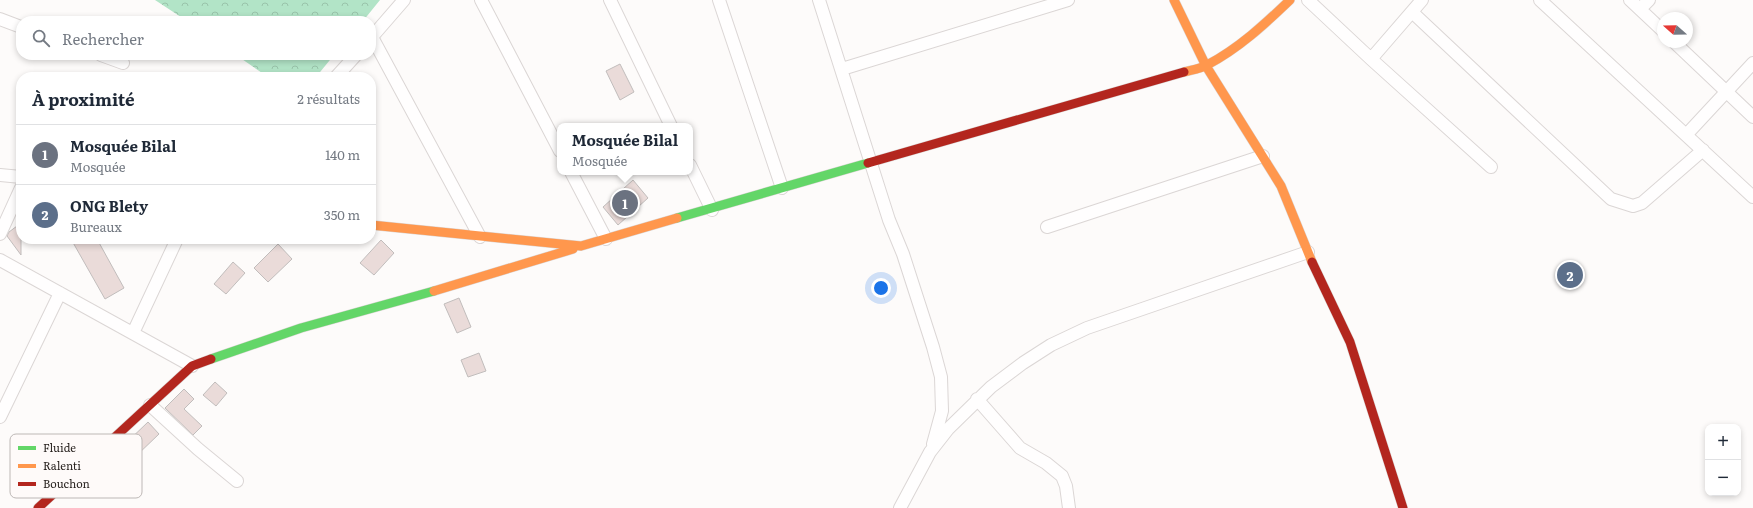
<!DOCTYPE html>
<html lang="fr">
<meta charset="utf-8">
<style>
body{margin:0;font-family:Literata,serif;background:#f2f2f3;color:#1f2937}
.controls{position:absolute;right:12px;bottom:12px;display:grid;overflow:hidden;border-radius:8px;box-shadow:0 2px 6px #0003}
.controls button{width:36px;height:36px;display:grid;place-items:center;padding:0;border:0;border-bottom:1px solid #e0e1e3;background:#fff;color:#1f2937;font:20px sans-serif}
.compass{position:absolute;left:1657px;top:12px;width:36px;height:36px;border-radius:50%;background:#fff;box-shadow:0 2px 6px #0003;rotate:290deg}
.you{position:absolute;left:881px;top:288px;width:14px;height:14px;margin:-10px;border:3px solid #fff;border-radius:50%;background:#1a73e8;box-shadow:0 0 0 6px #1a73e833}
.badge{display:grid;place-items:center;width:26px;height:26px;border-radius:50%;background:#706b69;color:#fff;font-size:13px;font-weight:700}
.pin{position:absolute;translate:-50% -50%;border:2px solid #fff;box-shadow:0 1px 4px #0006}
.popup{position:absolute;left:557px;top:123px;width:136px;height:52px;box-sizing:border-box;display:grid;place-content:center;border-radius:8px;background:#fff;filter:drop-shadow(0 1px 3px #0005);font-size:13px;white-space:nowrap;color:#747a83}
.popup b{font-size:15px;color:#1f2937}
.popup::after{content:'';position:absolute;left:50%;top:100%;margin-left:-8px;border:8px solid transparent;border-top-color:#fff}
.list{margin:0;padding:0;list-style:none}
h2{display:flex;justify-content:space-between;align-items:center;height:52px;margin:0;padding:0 16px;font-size:17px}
h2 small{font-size:13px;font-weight:400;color:#747a83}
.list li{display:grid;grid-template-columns:26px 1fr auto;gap:12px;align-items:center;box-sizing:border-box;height:60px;padding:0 16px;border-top:1px solid #e0e1e3}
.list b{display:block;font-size:15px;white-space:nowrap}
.list p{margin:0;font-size:13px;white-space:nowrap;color:#747a83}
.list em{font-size:13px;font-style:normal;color:#747a83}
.icon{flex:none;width:22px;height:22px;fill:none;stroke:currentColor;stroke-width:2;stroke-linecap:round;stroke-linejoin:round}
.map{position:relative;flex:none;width:1753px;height:508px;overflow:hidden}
.search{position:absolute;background:#fff;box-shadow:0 2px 6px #0003;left:16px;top:16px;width:360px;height:44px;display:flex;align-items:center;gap:10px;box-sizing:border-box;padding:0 14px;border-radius:16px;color:#747a83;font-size:15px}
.panel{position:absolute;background:#fff;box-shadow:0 2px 6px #0003;left:16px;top:72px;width:360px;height:172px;border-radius:16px}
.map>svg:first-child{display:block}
.forest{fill:url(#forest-crowns)}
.building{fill:#eadbd9;stroke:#c1bdbc}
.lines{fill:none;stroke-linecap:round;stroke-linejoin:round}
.street-casing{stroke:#dbd6d5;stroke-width:14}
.fast-casing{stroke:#dbd6d5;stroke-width:10}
.slow-casing{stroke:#dbd6d5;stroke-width:10}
.jam-casing{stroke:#dbd6d5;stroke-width:10}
.street{stroke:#fffefe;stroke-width:12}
.fast{stroke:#63d668;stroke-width:9}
.slow{stroke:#ff974d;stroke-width:9}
.jam{stroke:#b3261e;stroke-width:9}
.key{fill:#fefaf9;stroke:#bdb8b6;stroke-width:1}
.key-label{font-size:11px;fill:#241e1b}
</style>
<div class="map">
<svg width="1753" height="508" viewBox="0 0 1753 508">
<defs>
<pattern id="forest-crowns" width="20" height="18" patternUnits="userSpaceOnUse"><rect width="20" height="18" fill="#b2e4c7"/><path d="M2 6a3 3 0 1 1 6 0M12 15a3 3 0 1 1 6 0" fill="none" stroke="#99c3aa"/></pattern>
</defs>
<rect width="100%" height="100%" fill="#fdfbfa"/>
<path class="forest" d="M155 0H380L363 21H187Z
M236 55H334L316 77H268Z"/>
<path class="building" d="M620 64 634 92 620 100 606 71Z
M633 180 648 198 618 225 603 207Z
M21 223V255L7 236 9 232Z
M71 239H97L124 288 105 299Z
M381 240 394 253 374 275 360 263Z
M278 244 292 259 268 282 254 268Z
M233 262 245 273 226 294 214 284Z
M459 298 471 327 457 333 444 304Z
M479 353 486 371 468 377 461 360Z
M215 382 227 393 216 406 203 395Z
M184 389 194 399 184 409 202 426 193 435 165 408Z
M148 422 159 434 135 457 124 445Z"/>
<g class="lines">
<g class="street-casing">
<path id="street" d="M481 0 560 151
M610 0 671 126
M719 0 782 188
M819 0 889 220 903 254 933 347 941 377 942 411 933 444
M1308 0 1371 59 1491 167
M1540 0 1753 197
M1630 0 1663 31
M1640 9 1649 0
M1412 12 1611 199 1633 206 1642 203 1703 150
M0 19 21 27
M372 37 480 237
M371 38 404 0
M1674 42 1753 117
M101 55 123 63
M1371 59 1422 0
M842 69 1068 0
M336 77 356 55
M1687 134 1753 63
M690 165 712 210
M571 172 606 239
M0 175 21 177
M1047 227 1263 156
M0 234 21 188
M0 260 192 366
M133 333 177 239
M977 399 1020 448 1046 463 1062 476 1066 486 1069 508
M150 405 198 449 237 481
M0 417 60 293
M900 508 930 452 948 429 991 387 1023 363 1051 345 1087 328 1308 252"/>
</g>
<g class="fast-casing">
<path id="fast" d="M677 218 868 163
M211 359 301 328 434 291"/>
</g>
<g class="slow-casing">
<path id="slow" d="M1174 0 1206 66 1281 186 1312 262
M1184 72C1191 70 1200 69 1207 65 1238 49 1265 24 1290 0
M371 225 581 246 677 218
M434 291 573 249"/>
</g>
<g class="jam-casing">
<path id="jam" d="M868 163 1184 72
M1312 262 1350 342 1403 508
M38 508 192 366 211 359"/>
</g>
<use href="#street" class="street"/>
<use href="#fast" class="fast"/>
<use href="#slow" class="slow"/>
<use href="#jam" class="jam"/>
</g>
<rect x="10" y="434" width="132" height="64" rx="6" class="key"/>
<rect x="18" y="446" width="18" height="4" fill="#63d668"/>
<rect x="18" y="464" width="18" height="4" fill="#ff974d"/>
<rect x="18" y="482" width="18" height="4" fill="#b3261e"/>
<g class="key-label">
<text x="43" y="452">Fluide</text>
<text x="43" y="470">Ralenti</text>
<text x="43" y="488">Bouchon</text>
</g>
</svg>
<div class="controls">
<button>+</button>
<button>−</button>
</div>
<svg class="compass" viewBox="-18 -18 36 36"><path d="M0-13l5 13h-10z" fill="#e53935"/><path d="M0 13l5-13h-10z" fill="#747a83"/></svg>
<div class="you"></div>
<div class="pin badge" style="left:625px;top:203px;background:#6b7280">1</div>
<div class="popup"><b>Mosquée Bilal</b>Mosquée</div>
<div class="pin badge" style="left:1570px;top:275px;background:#5c6f8a">2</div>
<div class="search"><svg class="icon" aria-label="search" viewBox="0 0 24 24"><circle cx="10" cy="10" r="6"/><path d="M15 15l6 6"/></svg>Rechercher</div>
<section class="panel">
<h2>À proximité<small>2 résultats</small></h2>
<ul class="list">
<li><span class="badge" style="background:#6b7280">1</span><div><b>Mosquée Bilal</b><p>Mosquée</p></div><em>140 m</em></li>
<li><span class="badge" style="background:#5c6f8a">2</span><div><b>ONG Blety</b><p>Bureaux</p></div><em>350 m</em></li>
</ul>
</section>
</div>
